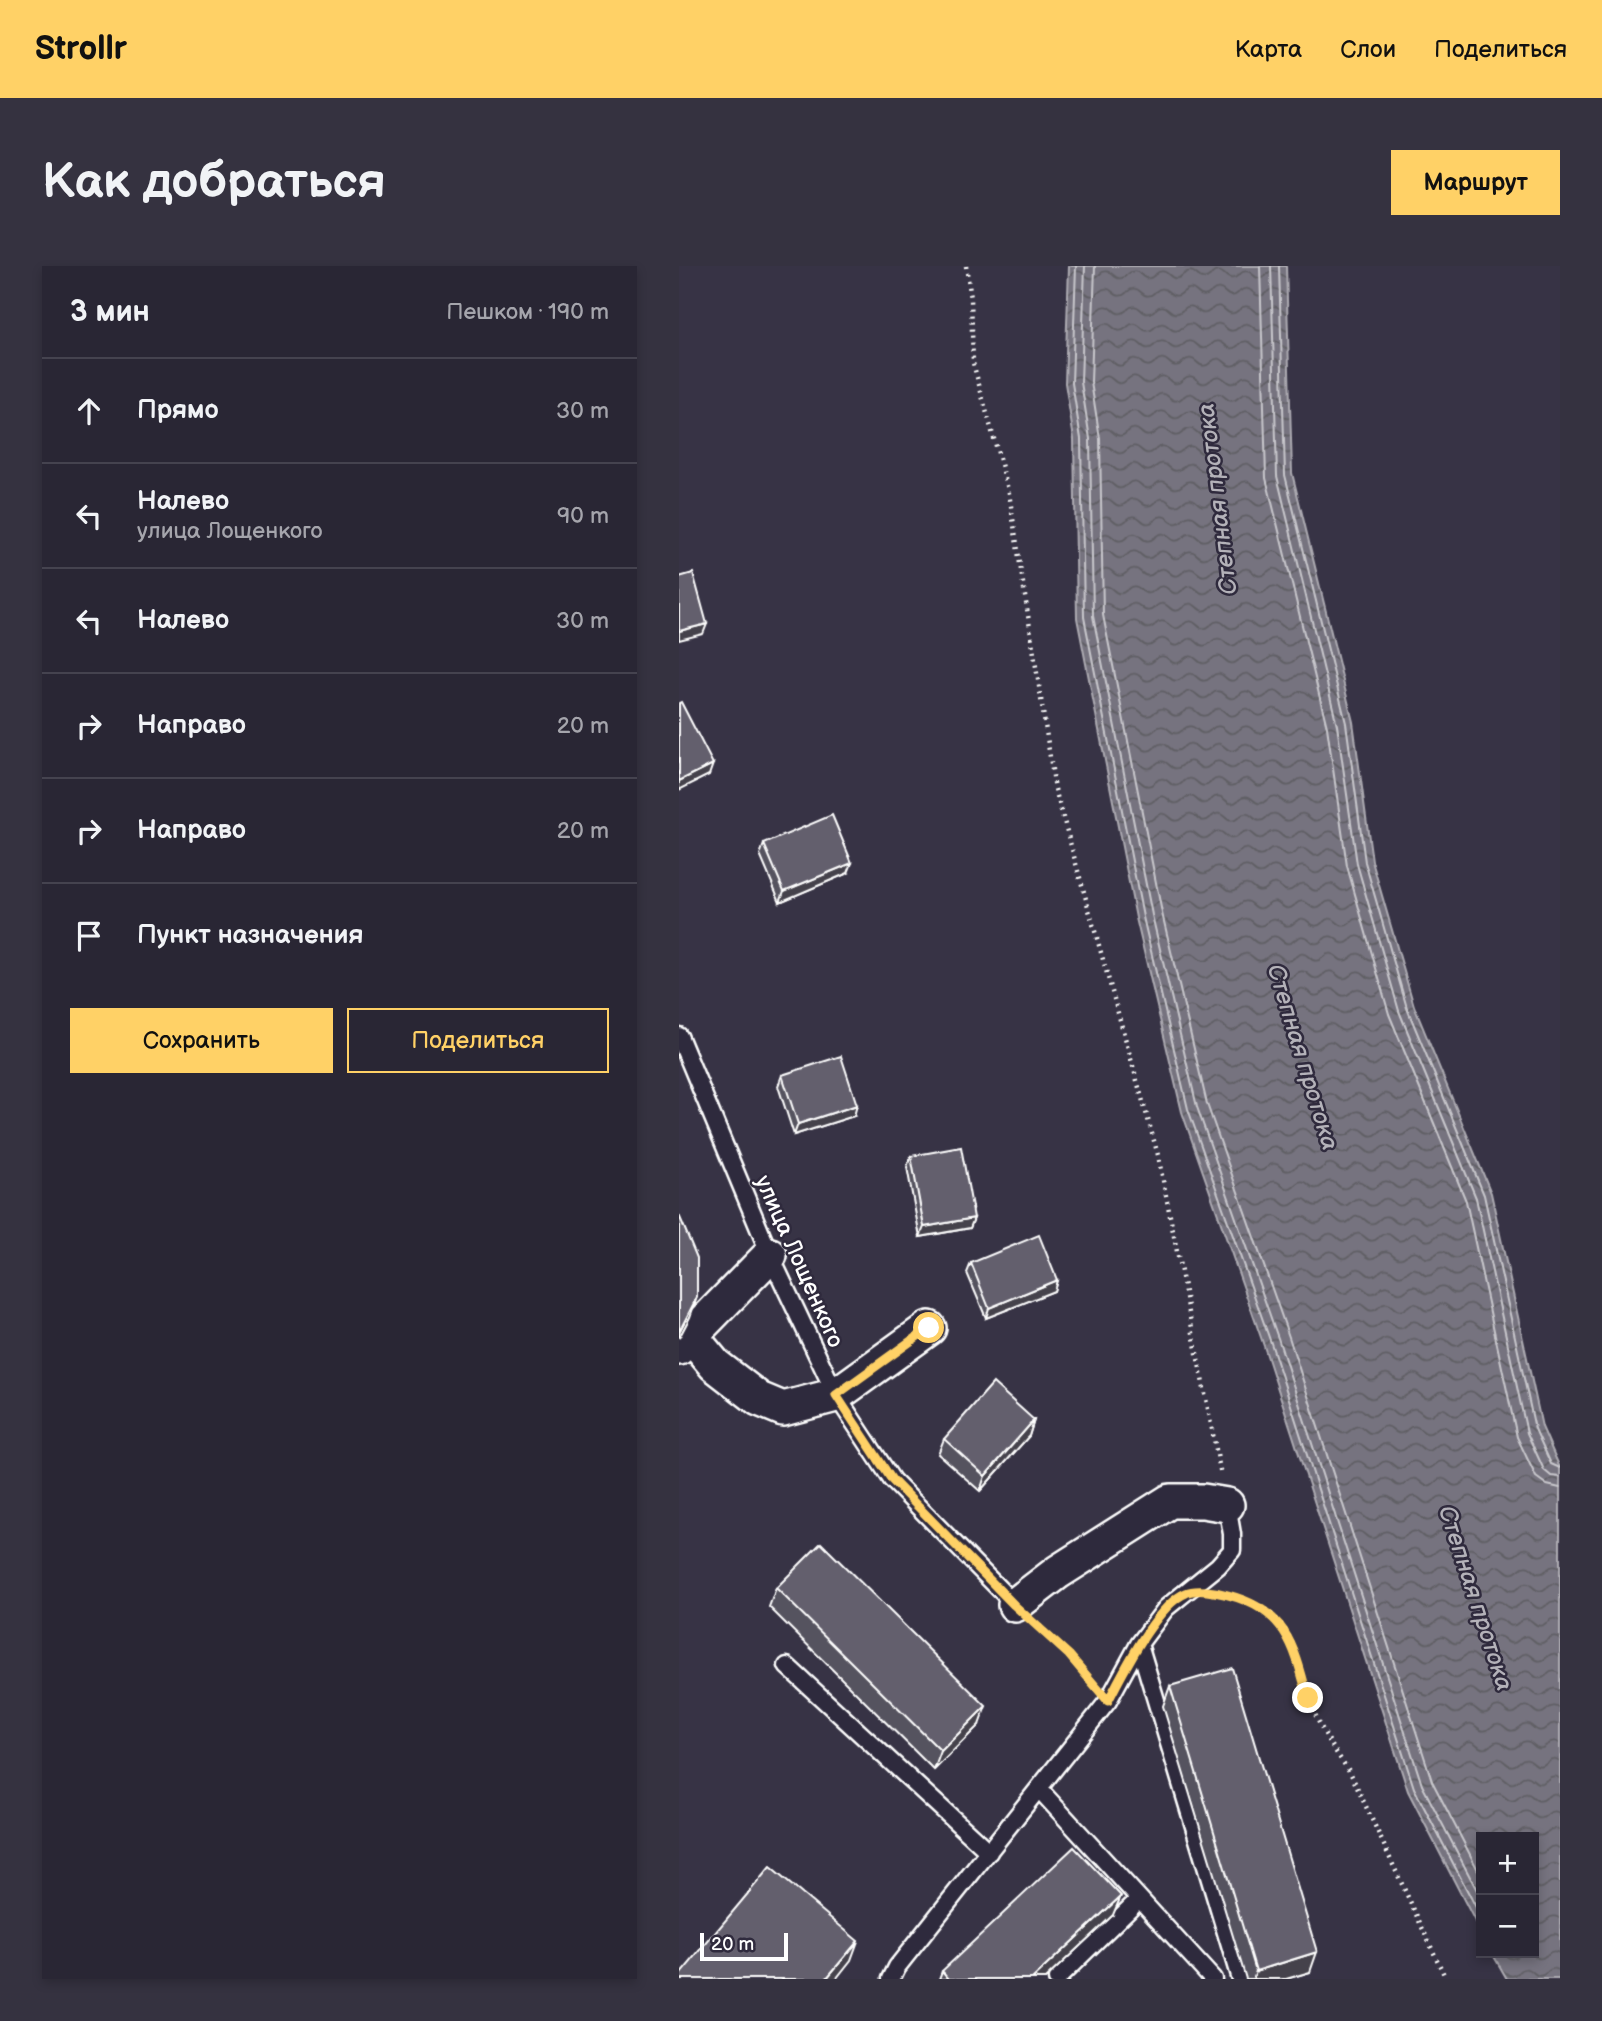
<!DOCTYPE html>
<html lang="ru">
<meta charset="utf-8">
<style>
body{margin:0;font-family:"Balsamiq Sans",sans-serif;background:#353240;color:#f1f3f6}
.controls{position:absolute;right:21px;bottom:21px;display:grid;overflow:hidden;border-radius:0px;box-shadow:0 4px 10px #0003}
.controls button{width:63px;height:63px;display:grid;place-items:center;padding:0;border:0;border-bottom:2px solid #45434f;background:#292634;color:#f1f3f6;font:35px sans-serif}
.scale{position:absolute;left:21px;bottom:18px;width:88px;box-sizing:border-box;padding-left:7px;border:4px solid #fff;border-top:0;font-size:19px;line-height:24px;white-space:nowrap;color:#fff;-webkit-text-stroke:5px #2f2a3d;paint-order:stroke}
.stop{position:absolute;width:21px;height:21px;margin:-16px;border:5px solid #ffd166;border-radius:50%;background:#fff}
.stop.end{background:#ffd166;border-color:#fff;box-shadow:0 2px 7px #0008}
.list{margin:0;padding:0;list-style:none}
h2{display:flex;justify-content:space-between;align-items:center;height:91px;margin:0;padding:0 28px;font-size:30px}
h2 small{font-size:23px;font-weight:400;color:#a5a5ac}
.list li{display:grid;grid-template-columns:46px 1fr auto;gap:21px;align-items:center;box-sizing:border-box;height:105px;padding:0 28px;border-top:2px solid #45434f}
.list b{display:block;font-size:26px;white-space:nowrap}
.list p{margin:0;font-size:23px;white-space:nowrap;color:#a5a5ac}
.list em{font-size:23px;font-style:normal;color:#a5a5ac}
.actions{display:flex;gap:14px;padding:21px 28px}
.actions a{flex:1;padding:16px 0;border:2px solid #ffd166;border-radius:0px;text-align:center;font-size:24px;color:#ffd166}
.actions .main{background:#ffd166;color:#111}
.icon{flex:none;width:38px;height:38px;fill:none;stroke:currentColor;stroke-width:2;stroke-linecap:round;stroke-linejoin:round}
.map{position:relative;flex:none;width:881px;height:1713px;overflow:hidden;border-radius:0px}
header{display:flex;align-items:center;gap:42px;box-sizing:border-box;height:98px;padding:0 35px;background:#ffd166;color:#111}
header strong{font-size:33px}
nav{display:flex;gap:38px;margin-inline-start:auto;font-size:24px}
.intro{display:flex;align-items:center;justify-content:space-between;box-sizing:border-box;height:168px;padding:0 42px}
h1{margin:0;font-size:49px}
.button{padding:18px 32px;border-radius:0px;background:#ffd166;color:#111;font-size:24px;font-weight:700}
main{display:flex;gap:42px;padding:0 42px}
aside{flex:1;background:#292634;border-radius:0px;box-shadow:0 4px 10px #0003}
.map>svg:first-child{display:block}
.water{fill:url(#water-waves);stroke:#adabb2;stroke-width:2}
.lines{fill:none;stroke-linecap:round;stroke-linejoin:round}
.shore{stroke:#c8c7cc;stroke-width:2}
.service-casing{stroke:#fff;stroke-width:21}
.minor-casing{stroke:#fff;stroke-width:38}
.path{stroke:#fff;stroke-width:4.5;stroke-dasharray:2 5;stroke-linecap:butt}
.service{stroke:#2f2a3d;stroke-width:16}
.minor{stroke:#2f2a3d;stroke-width:33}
.wall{fill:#55525e;stroke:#fff;stroke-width:2}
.shaded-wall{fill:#45424c;stroke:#fff;stroke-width:2}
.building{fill:#635f6d;stroke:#fff;stroke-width:2}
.route{stroke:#ffd166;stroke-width:9}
.labels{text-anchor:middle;stroke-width:5;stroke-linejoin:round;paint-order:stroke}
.street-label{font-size:23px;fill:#fff;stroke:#2f2a3d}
.water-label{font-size:24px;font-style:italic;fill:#b4b2b9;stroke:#2f2a3d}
</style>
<header>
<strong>Strollr</strong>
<nav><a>Карта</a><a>Слои</a><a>Поделиться</a></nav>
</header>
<div class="intro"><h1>Как добраться</h1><a class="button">Маршрут</a></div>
<main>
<aside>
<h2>3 мин<small>Пешком · 190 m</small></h2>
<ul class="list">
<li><svg class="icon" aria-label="ahead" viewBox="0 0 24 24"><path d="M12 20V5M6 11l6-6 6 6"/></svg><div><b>Прямо</b></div><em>30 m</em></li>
<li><svg class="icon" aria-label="left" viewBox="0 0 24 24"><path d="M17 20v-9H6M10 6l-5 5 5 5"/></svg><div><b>Налево</b><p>улица Лощенкого</p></div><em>90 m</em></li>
<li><svg class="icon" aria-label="left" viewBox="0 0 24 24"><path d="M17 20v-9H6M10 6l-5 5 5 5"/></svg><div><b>Налево</b></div><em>30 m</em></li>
<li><svg class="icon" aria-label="right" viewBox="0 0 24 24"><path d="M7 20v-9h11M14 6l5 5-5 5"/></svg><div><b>Направо</b></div><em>20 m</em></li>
<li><svg class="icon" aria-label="right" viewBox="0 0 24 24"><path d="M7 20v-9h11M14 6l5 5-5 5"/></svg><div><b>Направо</b></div><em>20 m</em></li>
<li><svg class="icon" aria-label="arrive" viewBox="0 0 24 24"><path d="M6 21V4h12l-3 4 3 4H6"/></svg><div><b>Пункт назначения</b></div></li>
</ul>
<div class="actions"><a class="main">Сохранить</a><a>Поделиться</a></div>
</aside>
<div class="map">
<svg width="881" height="1713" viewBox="0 0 881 1713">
<defs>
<pattern id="water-waves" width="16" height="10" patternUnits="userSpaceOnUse" patternTransform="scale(1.75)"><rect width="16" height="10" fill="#76737f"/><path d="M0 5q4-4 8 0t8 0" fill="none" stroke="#5f5e63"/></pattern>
</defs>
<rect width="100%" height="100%" fill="#373345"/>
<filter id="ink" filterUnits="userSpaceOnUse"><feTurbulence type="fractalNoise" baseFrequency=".0143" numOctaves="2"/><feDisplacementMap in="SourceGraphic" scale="14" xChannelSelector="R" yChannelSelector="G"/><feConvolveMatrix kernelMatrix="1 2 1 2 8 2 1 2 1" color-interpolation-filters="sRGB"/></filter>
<g filter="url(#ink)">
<path class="water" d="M390 0H607L613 207 674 456 693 595 735 740 812 927 863 1161 881 1202V1713H828L813 1687H855V1571H802V1667L729 1525 585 1080 503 846 457 652 398 352 395 173 386 117Z"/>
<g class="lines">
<path class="shore" d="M397 0 393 117 402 173 405 351 464 651 509 843 592 1077 735 1522 802 1651
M406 0 402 116 411 173 414 350 473 649 518 841 600 1075 743 1519 802 1632
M416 0 412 116 421 173 424 349 483 647 528 838 610 1071 753 1515 802 1610
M581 0 587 212 648 461 668 600 710 748 787 935 838 1171 857 1211 868 1219 881 1222
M592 0 598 210 658 459 678 598 720 745 797 932 848 1167 865 1204 872 1210 881 1211
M600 0 606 209 667 457 686 596 728 742 805 929 856 1163 872 1198 881 1202"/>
<g class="service-casing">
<path id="service" d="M0 770 91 989 157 1129 213 1214 336 1339
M460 1378 561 1713
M108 1400 310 1586
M360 1523 534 1713
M212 1713 218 1701 429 1435 460 1378 487 1342 539 1300 553 1284V1268L548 1239
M378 1713 460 1633"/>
</g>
<g class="minor-casing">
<path id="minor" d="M11 1069 36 1099 80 1133 104 1143 157 1129 250 1062
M0 1082 91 989
M336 1339 379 1306 491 1235H524L548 1239"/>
</g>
<path class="path" d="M287 0 292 32 294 97 330 227 376 523 479 889 542 1209
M540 1327C559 1332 579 1336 594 1350 617 1371 621 1407 631 1435 640 1461 654 1483 671 1506L767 1713
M360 1360 390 1389 414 1417"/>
<use href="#service" class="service"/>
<use href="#minor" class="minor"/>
</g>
<path class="wall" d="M85 578 169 607 101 636 81 589Z
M103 809 175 850 115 869 99 820Z
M232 890 295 952 291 962 241 971 228 901Z
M292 997 378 1014 375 1025 307 1052 288 1007Z
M355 1154 350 1170 301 1225 259 1188 265 1173Z
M97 1322 300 1459 255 1504 90 1341Z
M491 1420 631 1706 607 1713H567L484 1440Z
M434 1649 366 1713H260L263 1705Z"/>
<path class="shaded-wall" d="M28 358 24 368 0 374V365Z
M34 498 30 509 0 524V515Z
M173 597 169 607 101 636 105 625Z
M178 839 175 850 115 869 119 858Z
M295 952 291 962 241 971 245 961Z
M378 1014 375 1025 307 1052 310 1042Z
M18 1031 11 1051 0 1072V1066Z
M355 1154 350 1170 301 1225 306 1210Z
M307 1440 300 1459 255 1504 262 1485Z
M442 1630 434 1649 366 1713H353Z
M179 1675 172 1694 157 1713H147Z
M638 1686 631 1706 607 1713H574L577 1705Z"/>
<path class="building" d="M14 307 28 358 0 365V311Z
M2 436 34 498 0 515V437Z
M153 549 173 597 105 625 85 578Z
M162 790 178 839 119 858 103 809Z
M282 881 295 952 245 961 232 890Z
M0 949 18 992V1031L0 1066Z
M360 969 378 1014 310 1042 292 997Z
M314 1117 355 1154 306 1210 265 1173Z
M142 1277 307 1440 262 1485 97 1322Z
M553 1402 638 1686 577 1705 491 1420Z
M395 1581 442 1630 353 1713H270L263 1705Z
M91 1601 179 1675 147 1713H0V1710Z"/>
</g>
<g class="lines" filter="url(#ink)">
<path class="route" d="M250 1062 157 1129 213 1214 335 1339 390 1389 429 1435C444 1407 477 1339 507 1327 517 1322 538 1326 549 1329 607 1344 615 1379 629 1432"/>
</g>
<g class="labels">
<g class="street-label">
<text transform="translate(121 995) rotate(66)" y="8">улица Лощенкого</text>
</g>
<g class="water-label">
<text transform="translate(538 233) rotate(-97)" y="8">Степная протока</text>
<text transform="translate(624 791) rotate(73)" y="8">Степная протока</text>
<text transform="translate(797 1332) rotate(72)" y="8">Степная протока</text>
</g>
</g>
</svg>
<div class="controls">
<button>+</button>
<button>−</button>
</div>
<div class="scale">20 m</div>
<div class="stop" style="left:250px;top:1062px"></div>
<div class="stop end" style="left:629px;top:1432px"></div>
</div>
</main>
